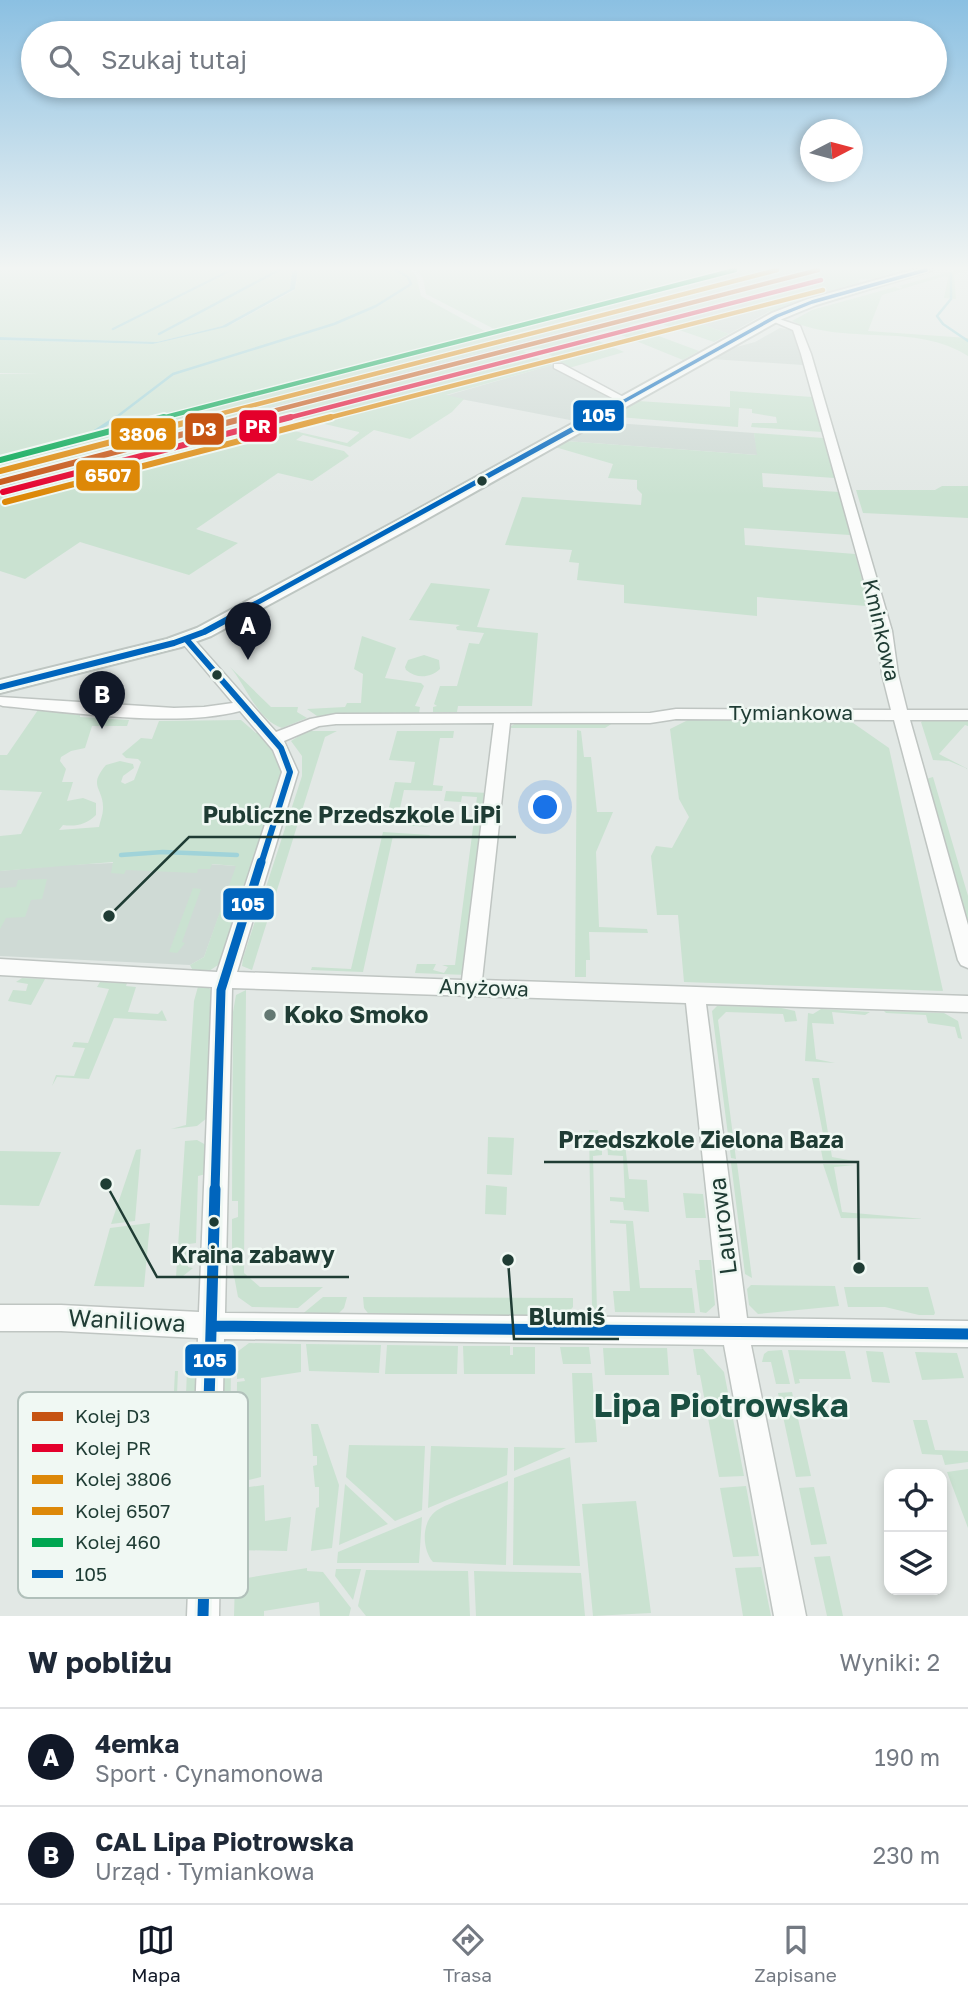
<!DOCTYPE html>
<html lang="pl">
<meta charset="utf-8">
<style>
body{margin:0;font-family:"Golos Text",sans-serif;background:#f2f2f3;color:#1f2937}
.controls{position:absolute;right:21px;bottom:21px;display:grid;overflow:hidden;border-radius:14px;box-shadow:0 4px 10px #0003}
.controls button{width:63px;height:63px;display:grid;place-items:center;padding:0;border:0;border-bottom:2px solid #e0e1e3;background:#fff;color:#1f2937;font:35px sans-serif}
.compass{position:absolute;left:800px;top:119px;width:63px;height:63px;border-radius:50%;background:#fff;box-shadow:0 4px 10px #0003;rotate:84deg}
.you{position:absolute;left:546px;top:808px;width:24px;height:24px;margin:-18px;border:5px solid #fff;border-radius:50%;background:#1a73e8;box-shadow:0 0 0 10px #1a73e833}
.badge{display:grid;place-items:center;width:46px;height:46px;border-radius:50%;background:#111827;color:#fff;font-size:23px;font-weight:700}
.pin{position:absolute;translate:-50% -58px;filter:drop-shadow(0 2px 4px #0008)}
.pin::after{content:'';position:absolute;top:37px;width:24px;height:21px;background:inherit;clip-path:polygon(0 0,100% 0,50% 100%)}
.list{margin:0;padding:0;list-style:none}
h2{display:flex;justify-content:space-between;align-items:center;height:91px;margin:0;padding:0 28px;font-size:30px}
h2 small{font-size:23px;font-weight:400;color:#747a83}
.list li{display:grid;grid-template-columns:46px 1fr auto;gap:21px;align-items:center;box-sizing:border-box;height:98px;padding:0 28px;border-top:2px solid #e0e1e3}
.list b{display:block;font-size:26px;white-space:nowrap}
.list p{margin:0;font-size:23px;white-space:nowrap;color:#747a83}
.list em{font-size:23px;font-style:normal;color:#747a83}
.icon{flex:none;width:38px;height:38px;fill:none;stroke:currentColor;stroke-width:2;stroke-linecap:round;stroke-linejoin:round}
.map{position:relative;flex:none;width:968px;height:1616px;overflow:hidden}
.search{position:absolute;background:#fff;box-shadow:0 4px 10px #0003;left:21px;right:21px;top:21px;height:77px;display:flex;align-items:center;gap:18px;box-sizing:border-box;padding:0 24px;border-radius:38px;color:#747a83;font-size:26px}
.sheet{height:287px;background:#fff}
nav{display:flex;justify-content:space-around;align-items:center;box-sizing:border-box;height:98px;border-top:2px solid #e0e1e3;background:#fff;font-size:19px;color:#747a83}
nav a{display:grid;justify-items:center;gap:4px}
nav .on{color:#111827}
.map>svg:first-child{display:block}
.built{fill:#cfdad5}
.green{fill:#cae2d1;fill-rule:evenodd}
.water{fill:#a0d3d9}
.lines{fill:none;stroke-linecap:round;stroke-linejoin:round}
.stream-far2{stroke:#a0d3d9;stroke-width:2.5}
.stream-far1{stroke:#a0d3d9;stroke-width:3.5}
.stream{stroke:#a0d3d9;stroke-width:4.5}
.minor-casing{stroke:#bfc5c2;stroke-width:3}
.secondary-casing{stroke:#bec6c2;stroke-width:4}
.minor{fill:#fbfcfb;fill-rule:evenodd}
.secondary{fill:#fbfcfb;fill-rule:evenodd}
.bus-1-far4-casing{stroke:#f0f8f3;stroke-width:6}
.bus-1-far3-casing{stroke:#f0f8f3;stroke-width:9}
.bus-1-far2-casing{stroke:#f0f8f3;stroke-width:11}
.bus-1-far1-casing{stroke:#f0f8f3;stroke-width:14}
.bus-1-casing{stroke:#f0f8f3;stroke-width:17}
.bus-1-far4{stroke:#0065bd;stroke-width:3.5}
.bus-1-far3{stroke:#0065bd;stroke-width:5}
.bus-1-far2{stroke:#0065bd;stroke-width:6}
.bus-1-far1{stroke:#0065bd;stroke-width:9}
.bus-1{stroke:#0065bd;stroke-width:11}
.rail-1-far1-casing{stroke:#f0f8f3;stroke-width:7}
.rail-1-casing{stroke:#f0f8f3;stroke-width:10}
.rail-2-far1-casing{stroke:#f0f8f3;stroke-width:7}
.rail-2-casing{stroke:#f0f8f3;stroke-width:10}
.rail-3-far1-casing{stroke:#f0f8f3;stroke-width:7}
.rail-3-casing{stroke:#f0f8f3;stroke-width:10}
.rail-4-far1-casing{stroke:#f0f8f3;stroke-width:7}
.rail-4-casing{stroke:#f0f8f3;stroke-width:10}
.rail-5-far1-casing{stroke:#f0f8f3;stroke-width:7}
.rail-5-casing{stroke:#f0f8f3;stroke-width:10}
.rail-1-far1{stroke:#c65312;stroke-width:4.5}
.rail-1{stroke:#c65312;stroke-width:6}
.rail-2-far1{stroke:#e4002b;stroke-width:4.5}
.rail-2{stroke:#e4002b;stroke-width:6}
.rail-3-far1{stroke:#dd8808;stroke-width:4.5}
.rail-3{stroke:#dd8808;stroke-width:6}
.rail-4-far1{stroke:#dd8808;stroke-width:4.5}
.rail-4{stroke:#dd8808;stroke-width:6}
.rail-5-far1{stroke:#00a651;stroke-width:4.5}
.rail-5{stroke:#00a651;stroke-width:6}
.bus-dot{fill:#1f3c34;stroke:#f0f8f3;stroke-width:2.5}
.poi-dot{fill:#637872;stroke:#f0f8f3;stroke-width:2.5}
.labels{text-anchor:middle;stroke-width:5;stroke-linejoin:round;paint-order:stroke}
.street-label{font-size:21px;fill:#1f3c34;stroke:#f0f8f3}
.near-poi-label{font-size:24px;font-weight:bold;fill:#1f3c34;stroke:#f0f8f3;text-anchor:start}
.near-street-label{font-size:24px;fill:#1f3c34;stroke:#f0f8f3}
.near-district-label{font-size:33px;font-weight:bold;fill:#1a4f41;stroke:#f0f8f3}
.key{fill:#f0f8f3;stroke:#b1c0ba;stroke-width:2}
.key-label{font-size:19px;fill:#1f3c34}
.leader{fill:none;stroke:#1f3c34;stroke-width:2.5}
.callout-dot{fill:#1f3c34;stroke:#f0f8f3;stroke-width:2.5}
.callout-label{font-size:23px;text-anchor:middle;font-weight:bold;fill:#1f3c34;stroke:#f0f8f3;stroke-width:5;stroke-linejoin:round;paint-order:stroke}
.line-badge{stroke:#f0f8f3;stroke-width:2.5}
.badge-label{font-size:19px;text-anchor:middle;font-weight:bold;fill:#fff}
</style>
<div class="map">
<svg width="968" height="1616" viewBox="0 0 968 1616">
<rect width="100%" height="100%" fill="#e2e8e5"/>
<path class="built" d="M798 270H825L0 485V477Z
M733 299 770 311 729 334 672 314Z
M780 328 792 330 803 365 711 359 733 348 755 342Z
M552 365 610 396 611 401 575 421 445 396Z
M601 422 754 433 758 455 565 441Z
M161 861 237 866 204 957 190 965 0 956V871L64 865Z"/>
<path class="green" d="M0 270H292L290 289 222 326 157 342 0 337Z
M298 270H409L416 275 421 296 492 335 500 332 426 294 423 278 416 270H798L0 477V374H40L0 373V340L153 344 232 324 293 291 296 287Z
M825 270H906C890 271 874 282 860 279L858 283 803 298 772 312 732 299 673 314 729 334 714 342 650 320 629 325 699 351 683 360 609 330 587 336 624 352 569 368 540 348 523 351 552 365 446 395 464 399 452 412 410 439 374 430 350 447 303 435 296 440 344 451 349 456 312 481 278 473 196 529 238 543 189 575 80 542 25 579 0 571V485ZM286 415 359 432V433L347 443 259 423Z
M957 270H968L954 274 956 299 944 298 948 278 945 276 882 295 868 331 968 338V356C916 322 845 346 792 321L812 310 895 287 900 289 902 287 899 286Z
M656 389H658L638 401 730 407V391L812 397 822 432 751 427 752 423H777L776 417 752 413V409L739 408 738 427 607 416Z
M754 433 823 438 835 478 762 473 763 487 839 492 850 535 744 528 745 545 855 554 868 600 864 602 866 606 757 597V616L624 603V585L577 580 579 563 569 562 572 550 505 545 522 497 641 505 642 494 637 489V480L608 478 613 464 555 447 565 441 757 455Z
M942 486H968V518L863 513 856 490H935Z
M431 583 490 589 477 627 538 633 532 706H458L457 712H433V707L437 706 434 704 440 686H457L469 643 479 644 484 633 457 630 456 627 460 625 409 620Z
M362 636 396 648 385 678 421 683 424 686 415 706 420 707 419 713 317 716 307 709 345 707 347 703H361L363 674 354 669Z
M424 655 439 660 440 669C430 678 417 679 406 670L405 667 408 660Z
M230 667 271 707H298L297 712 307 718 282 728C257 720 246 685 230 667Z
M38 710 80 715V717L129 720 127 726H92L85 748 71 751 61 757 60 761 66 769 62 782H73L67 801 83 798 96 803V815C87 824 76 827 63 825L59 830 99 827C100 821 103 815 103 809 104 788 87 787 106 765L120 761 133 764 134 768 123 776 121 782 125 784 134 780 141 762 138 759 126 758 122 754 141 738 152 739 159 721 241 720 256 733 260 732C274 748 283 762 281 784L221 963 209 971H193L190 965 204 957 236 866 212 864 210 869H198L197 873 126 870 124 874 111 873 113 862 0 871V836L21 834 42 792 0 790V755H7Z
M846 718 889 748 943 991 684 982 678 915H657L651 856 656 846 672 848 689 817 679 799 670 729 690 719Z
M924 720 968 721V726L965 725 939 754 968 769 949 761 933 760 921 722Z
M518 722 613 723 605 728H508Z
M577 730 581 731 584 757H591L597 812H613L596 852 599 927 647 929 648 933 589 932 590 960H586V977H575Z
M307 731H337L325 737 252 970 242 966 243 958 302 776V756L291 741Z
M397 731H454L453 738H440L439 743 433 785 443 786 442 791 404 790 397 822 431 827 385 824 395 782 411 783 415 762 389 760Z
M933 777 968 896V934L926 779Z
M446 791 489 793 467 975 415 973 417 964H436L433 970 444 973 448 967 442 965H455L477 797 462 796 461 802 444 801Z
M383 832 430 835 429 837 393 836 363 972 311 970 312 967 351 969Z
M47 879 42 899 31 900 25 917 6 918 0 929V888L16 887 18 880Z
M193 888 201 889 182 942 185 943 177 953 169 952Z
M22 978 45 979 31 1005 8 1001 13 990 26 991 28 984 16 982Z
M100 982 127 983 126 986 136 987 128 1012 158 1014 162 1010 167 1021 114 1018 89 1079 57 1077 52 1086 56 1075 74 1076 85 1048 72 1047 74 1042 88 1043 109 989 97 987Z
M199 983 207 985 212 992 207 1118 197 1126 171 1129 186 1125 194 1001Z
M246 990 244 1273 260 1287H323L298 1308 252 1307 238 1297 232 1265V1219L238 1217V1201H232L233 1012 236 995Z
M717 1006 777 1007 795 1011 797 1021 785 1022 783 1014 726 1012 718 1020 736 1159 731 1158 712 1011Z
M821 1009 870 1012 865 1015 832 1012 834 1024 812 1023 816 1059 835 1063 805 1061 808 1013 813 1014Z
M884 1011 944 1013 958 1021 962 1039 958 1038 955 1027 928 1023 926 1015 886 1013Z
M812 1078H819L832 1157 854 1161 823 1160 821 1150 826 1149Z
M589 1130H598L599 1137 602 1138V1155L593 1156 597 1311 592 1306Z
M617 1135H624L629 1179 647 1180 649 1212 624 1210 623 1202 610 1201V1197L625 1198 623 1156 608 1155 607 1142H618Z
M488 1137 514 1138 512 1175 487 1174Z
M197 1140 206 1145V1174L198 1176 196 1243 189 1244 188 1267 193 1268 183 1276 176 1277 185 1141Z
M141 1149 135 1221 111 1224 136 1150Z
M0 1151 61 1152 39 1206 0 1205Z
M731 1163H737L752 1278 745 1274Z
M823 1164 855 1165 834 1167 842 1212 924 1219 841 1218Z
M486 1185 507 1187 506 1215 485 1214Z
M683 1193 703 1194 706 1218H686Z
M610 1220 633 1221 640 1288H692L695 1313 615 1312 613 1291H630L626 1224 610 1223Z
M150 1223 144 1287 94 1286 110 1228Z
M699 1260H711L715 1305 706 1313 700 1312 695 1270H700Z
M751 1285 835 1286 839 1306 758 1314 749 1305 747 1289Z
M844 1287H928L935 1313 934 1315H919L885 1307H848Z
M323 1297H347L344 1308 336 1316H300Z
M363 1297 573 1298V1307L563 1318 370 1316 364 1308Z
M249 1343 301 1344V1372L261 1378V1477L236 1483 237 1382 245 1381 244 1378 237 1379V1352Z
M306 1344 381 1345 379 1373 309 1371Z
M387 1345 458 1346 457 1374H385Z
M463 1346H510V1355H513V1347H535V1374H464Z
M560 1347H589L591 1364H563Z
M603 1348H667L669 1375H605Z
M693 1349H703L724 1372 744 1476 719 1477 700 1375H697Z
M782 1350 790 1384H776L771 1362H762L764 1354 768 1351Z
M788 1350 845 1351 851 1379H799L800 1383 795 1384Z
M866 1351 883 1352 890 1383 872 1382Z
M915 1352 957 1353 964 1378 922 1380Z
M231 1364 229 1549H217L221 1366Z
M200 1368 192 1528 180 1542 187 1370Z
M175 1371H178L171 1536 147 1540 148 1533 167 1529Z
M572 1373H592L597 1442 575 1443Z
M792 1392 811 1476 796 1477 778 1393Z
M913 1420H927L935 1450 968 1451V1462L945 1465 942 1455 922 1454Z
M311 1424H318L339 1485 332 1548 311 1551 316 1508 319 1507V1487H315L313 1466 317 1465V1456H313Z
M349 1445 425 1446 422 1510 395 1521 346 1477Z
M431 1446 508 1448 507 1475 428 1508Z
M514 1447 566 1448 514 1471Z
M570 1457 580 1566 513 1565 514 1478Z
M968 1469V1528L947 1472Z
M508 1481 506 1565 433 1562C422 1550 421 1522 436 1511 447 1503 492 1488 508 1481Z
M345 1484 388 1524 339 1545Z
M264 1485 265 1521 291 1517 287 1551 235 1550V1489Z
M746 1486 759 1556 733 1557 720 1488Z
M814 1487 827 1544 811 1545 799 1488Z
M636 1501 651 1613 593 1616 582 1504Z
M422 1517 419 1563H337L338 1552Z
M830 1556 843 1616H827L814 1557Z
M761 1567 771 1616H743L735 1568Z
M307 1568V1571L323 1572 351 1608 349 1616H320L319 1602 264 1611V1616H234L235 1580Z
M336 1569H361L353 1600 335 1576Z
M366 1570 468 1571 470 1616H366L358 1606Z
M474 1571 581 1573 585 1616H476Z"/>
<path class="water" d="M292 270H298L295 289 226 327 153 344 0 340V337L157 342 222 326 290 289Z"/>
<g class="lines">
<path class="stream-far2" d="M951 273V297
M951 299 937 316 943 324 968 341
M113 329 231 270
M159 334 279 270
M114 419 173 374 334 324 376 306 411 284 408 277 396 270"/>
<path class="stream-far1" d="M0 460 85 438 117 417
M4 473 44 460 78 443
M0 494 13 484"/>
<path class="stream" d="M121 855 163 852 237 855"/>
<g class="minor-casing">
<path id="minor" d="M770 316 800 326 811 354 892 631 898 674 907 710H968V720H910L968 925V968L961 965 958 960 894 720 676 719 650 723H510L482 980 968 996V1012L706 1004 747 1318 968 1321V1347L751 1345 806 1616H774L724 1345 224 1339 219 1616H187L198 1338 61 1331H0V1305H61L199 1312 212 987 0 975V959L217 972 282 772 273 750 240 711C175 728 71 712 3 706L0 705V697L174 708 204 707 233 703 179 639 186 635 191 636 276 732 310 719 336 714 650 713 676 709 891 710 882 674 878 631 801 354 793 330 770 320ZM494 723 462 980 237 972 298 772 284 741 319 726 336 724ZM232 988 686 1003 720 1318 225 1313Z
M554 364H562L631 401 622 403 554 368Z"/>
</g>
<g class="secondary-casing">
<path id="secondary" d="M913 270H932L816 305 782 319 416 525 211 636 181 647 0 693V680L167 639 197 628 404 517 772 313 808 299Z"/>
</g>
<use href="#minor" class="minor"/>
<use href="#secondary" class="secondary"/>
<g class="bus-1-far4-casing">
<path id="bus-1-far4" d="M592 419 777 316 812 302 926 270"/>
</g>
<g class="bus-1-far3-casing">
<path id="bus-1-far3" d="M240 612 595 417"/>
</g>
<g class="bus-1-far2-casing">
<path id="bus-1-far2" d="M186 639 281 748 290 772 261 864
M0 687 174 643 204 632 243 611"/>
</g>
<g class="bus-1-far1-casing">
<path id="bus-1-far1" d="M215 1191 221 990 261 862"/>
</g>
<g class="bus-1-casing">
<path id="bus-1" d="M212 1326 968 1334
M203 1616 215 1189"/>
</g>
<use href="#bus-1-far4" class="bus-1-far4"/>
<use href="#bus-1-far3" class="bus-1-far3"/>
<use href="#bus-1-far2" class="bus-1-far2"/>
<use href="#bus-1-far1" class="bus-1-far1"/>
<use href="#bus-1" class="bus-1"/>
<g class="rail-1-far1-casing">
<path id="rail-1-far1" d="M242 419 818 270"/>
</g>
<g class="rail-1-casing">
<path id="rail-1" d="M0 482 249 417"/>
</g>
<g class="rail-2-far1-casing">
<path id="rail-2-far1" d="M284 419 821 280"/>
</g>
<g class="rail-2-casing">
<path id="rail-2" d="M3 492 291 417"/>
</g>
<g class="rail-3-far1-casing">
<path id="rail-3-far1" d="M200 419 777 270"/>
</g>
<g class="rail-3-casing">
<path id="rail-3" d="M0 471 207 417"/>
</g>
<g class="rail-4-far1-casing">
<path id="rail-4-far1" d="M324 419 823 290"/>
</g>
<g class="rail-4-casing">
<path id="rail-4" d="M5 502 331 417"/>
</g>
<g class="rail-5-far1-casing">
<path id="rail-5-far1" d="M158 419 735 270"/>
</g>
<g class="rail-5-casing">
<path id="rail-5" d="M0 460 164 417"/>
</g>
<use href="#rail-1-far1" class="rail-1-far1"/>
<use href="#rail-1" class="rail-1"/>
<use href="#rail-2-far1" class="rail-2-far1"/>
<use href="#rail-2" class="rail-2"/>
<use href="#rail-3-far1" class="rail-3-far1"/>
<use href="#rail-3" class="rail-3"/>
<use href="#rail-4-far1" class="rail-4-far1"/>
<use href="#rail-4" class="rail-4"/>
<use href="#rail-5-far1" class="rail-5-far1"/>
<use href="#rail-5" class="rail-5"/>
</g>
<linearGradient id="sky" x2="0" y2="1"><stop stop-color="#8bc0e2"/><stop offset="0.54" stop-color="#f2f5f3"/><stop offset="1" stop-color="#f2f5f3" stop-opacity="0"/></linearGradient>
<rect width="968" height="496" fill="url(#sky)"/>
<g class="bus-dot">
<circle cx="482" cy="481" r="6"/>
<circle cx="217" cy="675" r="6"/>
<circle cx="214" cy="1222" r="6"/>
</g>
<circle class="poi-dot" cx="270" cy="1015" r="7"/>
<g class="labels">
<g class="street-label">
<text transform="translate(881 630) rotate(77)" y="7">Kminkowa</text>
<text x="791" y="720">Tymiankowa</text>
<text transform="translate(484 988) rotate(2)" y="7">Anyżowa</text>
</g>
<g class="near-poi-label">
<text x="284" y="1023">Koko Smoko</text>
</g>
<g class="near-street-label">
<text transform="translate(723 1226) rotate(-97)" y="8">Laurowa</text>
<text transform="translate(127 1321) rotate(3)" y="8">Waniliowa</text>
</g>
<g class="near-district-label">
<text x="721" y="1417">Lipa Piotrowska</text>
</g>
</g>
<rect x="18" y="1392" width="230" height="206" rx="10" class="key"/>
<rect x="32" y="1412" width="31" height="9" fill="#c65312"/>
<rect x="32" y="1444" width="31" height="8" fill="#e4002b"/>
<rect x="32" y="1475" width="31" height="9" fill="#dd8808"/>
<rect x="32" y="1507" width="31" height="8" fill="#dd8808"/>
<rect x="32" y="1538" width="31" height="9" fill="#00a651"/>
<rect x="32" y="1570" width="31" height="8" fill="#0065bd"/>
<g class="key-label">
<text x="75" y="1423">Kolej D3</text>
<text x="75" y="1455">Kolej PR</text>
<text x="75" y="1486">Kolej 3806</text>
<text x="75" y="1518">Kolej 6507</text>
<text x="75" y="1549">Kolej 460</text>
<text x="75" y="1581">105</text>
</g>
<path class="leader" d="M109 916L189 837H516M859 1268L858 1162H544M106 1184L157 1277H349M508 1260L514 1339H619"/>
<g class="callout-dot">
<circle cx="109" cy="916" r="7"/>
<circle cx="859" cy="1268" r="7"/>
<circle cx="106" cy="1184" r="7"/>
<circle cx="508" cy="1260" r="7"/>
</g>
<g class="callout-label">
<text x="352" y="823">Publiczne Przedszkole LiPi</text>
<text x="701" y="1148">Przedszkole Zielona Baza</text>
<text x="253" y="1263">Kraina zabawy</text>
<text x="567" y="1325">Blumiś</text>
</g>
<g class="line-badge">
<rect x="572" y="399" width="53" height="33" rx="7" fill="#0065bd"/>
<rect x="238" y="409" width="40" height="34" rx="7" fill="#e4002b"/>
<rect x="184" y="412" width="41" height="34" rx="7" fill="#c65312"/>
<rect x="110" y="417" width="67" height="34" rx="7" fill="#dd8808"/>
<rect x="75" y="459" width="66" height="33" rx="7" fill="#dd8808"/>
<rect x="222" y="887" width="53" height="34" rx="7" fill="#0065bd"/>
<rect x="184" y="1343" width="53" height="34" rx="7" fill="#0065bd"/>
</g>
<g class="badge-label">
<text x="599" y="422">105</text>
<text x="258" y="433">PR</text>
<text x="204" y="436">D3</text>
<text x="143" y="441">3806</text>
<text x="108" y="482">6507</text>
<text x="248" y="911">105</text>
<text x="210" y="1367">105</text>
</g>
</svg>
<div class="controls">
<button><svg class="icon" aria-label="locate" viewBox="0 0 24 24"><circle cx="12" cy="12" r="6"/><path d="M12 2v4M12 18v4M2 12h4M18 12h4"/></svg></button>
<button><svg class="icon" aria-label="layers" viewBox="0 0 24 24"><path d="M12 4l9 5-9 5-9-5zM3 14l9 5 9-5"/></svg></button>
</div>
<svg class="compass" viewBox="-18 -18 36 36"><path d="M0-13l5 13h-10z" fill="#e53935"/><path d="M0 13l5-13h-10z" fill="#747a83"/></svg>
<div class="you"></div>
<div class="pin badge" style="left:248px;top:660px">A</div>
<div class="pin badge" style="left:102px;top:729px">B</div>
<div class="search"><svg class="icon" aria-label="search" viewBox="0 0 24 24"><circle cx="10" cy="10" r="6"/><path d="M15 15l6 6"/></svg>Szukaj tutaj</div>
</div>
<section class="sheet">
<h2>W pobliżu<small>Wyniki: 2</small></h2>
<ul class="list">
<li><span class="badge">A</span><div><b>4emka</b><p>Sport · Cynamonowa</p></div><em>190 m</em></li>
<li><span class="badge">B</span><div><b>CAL Lipa Piotrowska</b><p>Urząd · Tymiankowa</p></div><em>230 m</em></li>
</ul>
</section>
<nav>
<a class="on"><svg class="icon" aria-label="map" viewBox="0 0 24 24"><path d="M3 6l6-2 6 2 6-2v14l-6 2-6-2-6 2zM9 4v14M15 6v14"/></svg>Mapa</a>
<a><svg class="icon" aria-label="directions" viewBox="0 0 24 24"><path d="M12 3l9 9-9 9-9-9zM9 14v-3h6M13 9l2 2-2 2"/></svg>Trasa</a>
<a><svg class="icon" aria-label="saved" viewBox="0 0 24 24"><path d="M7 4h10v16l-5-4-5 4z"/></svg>Zapisane</a>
</nav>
